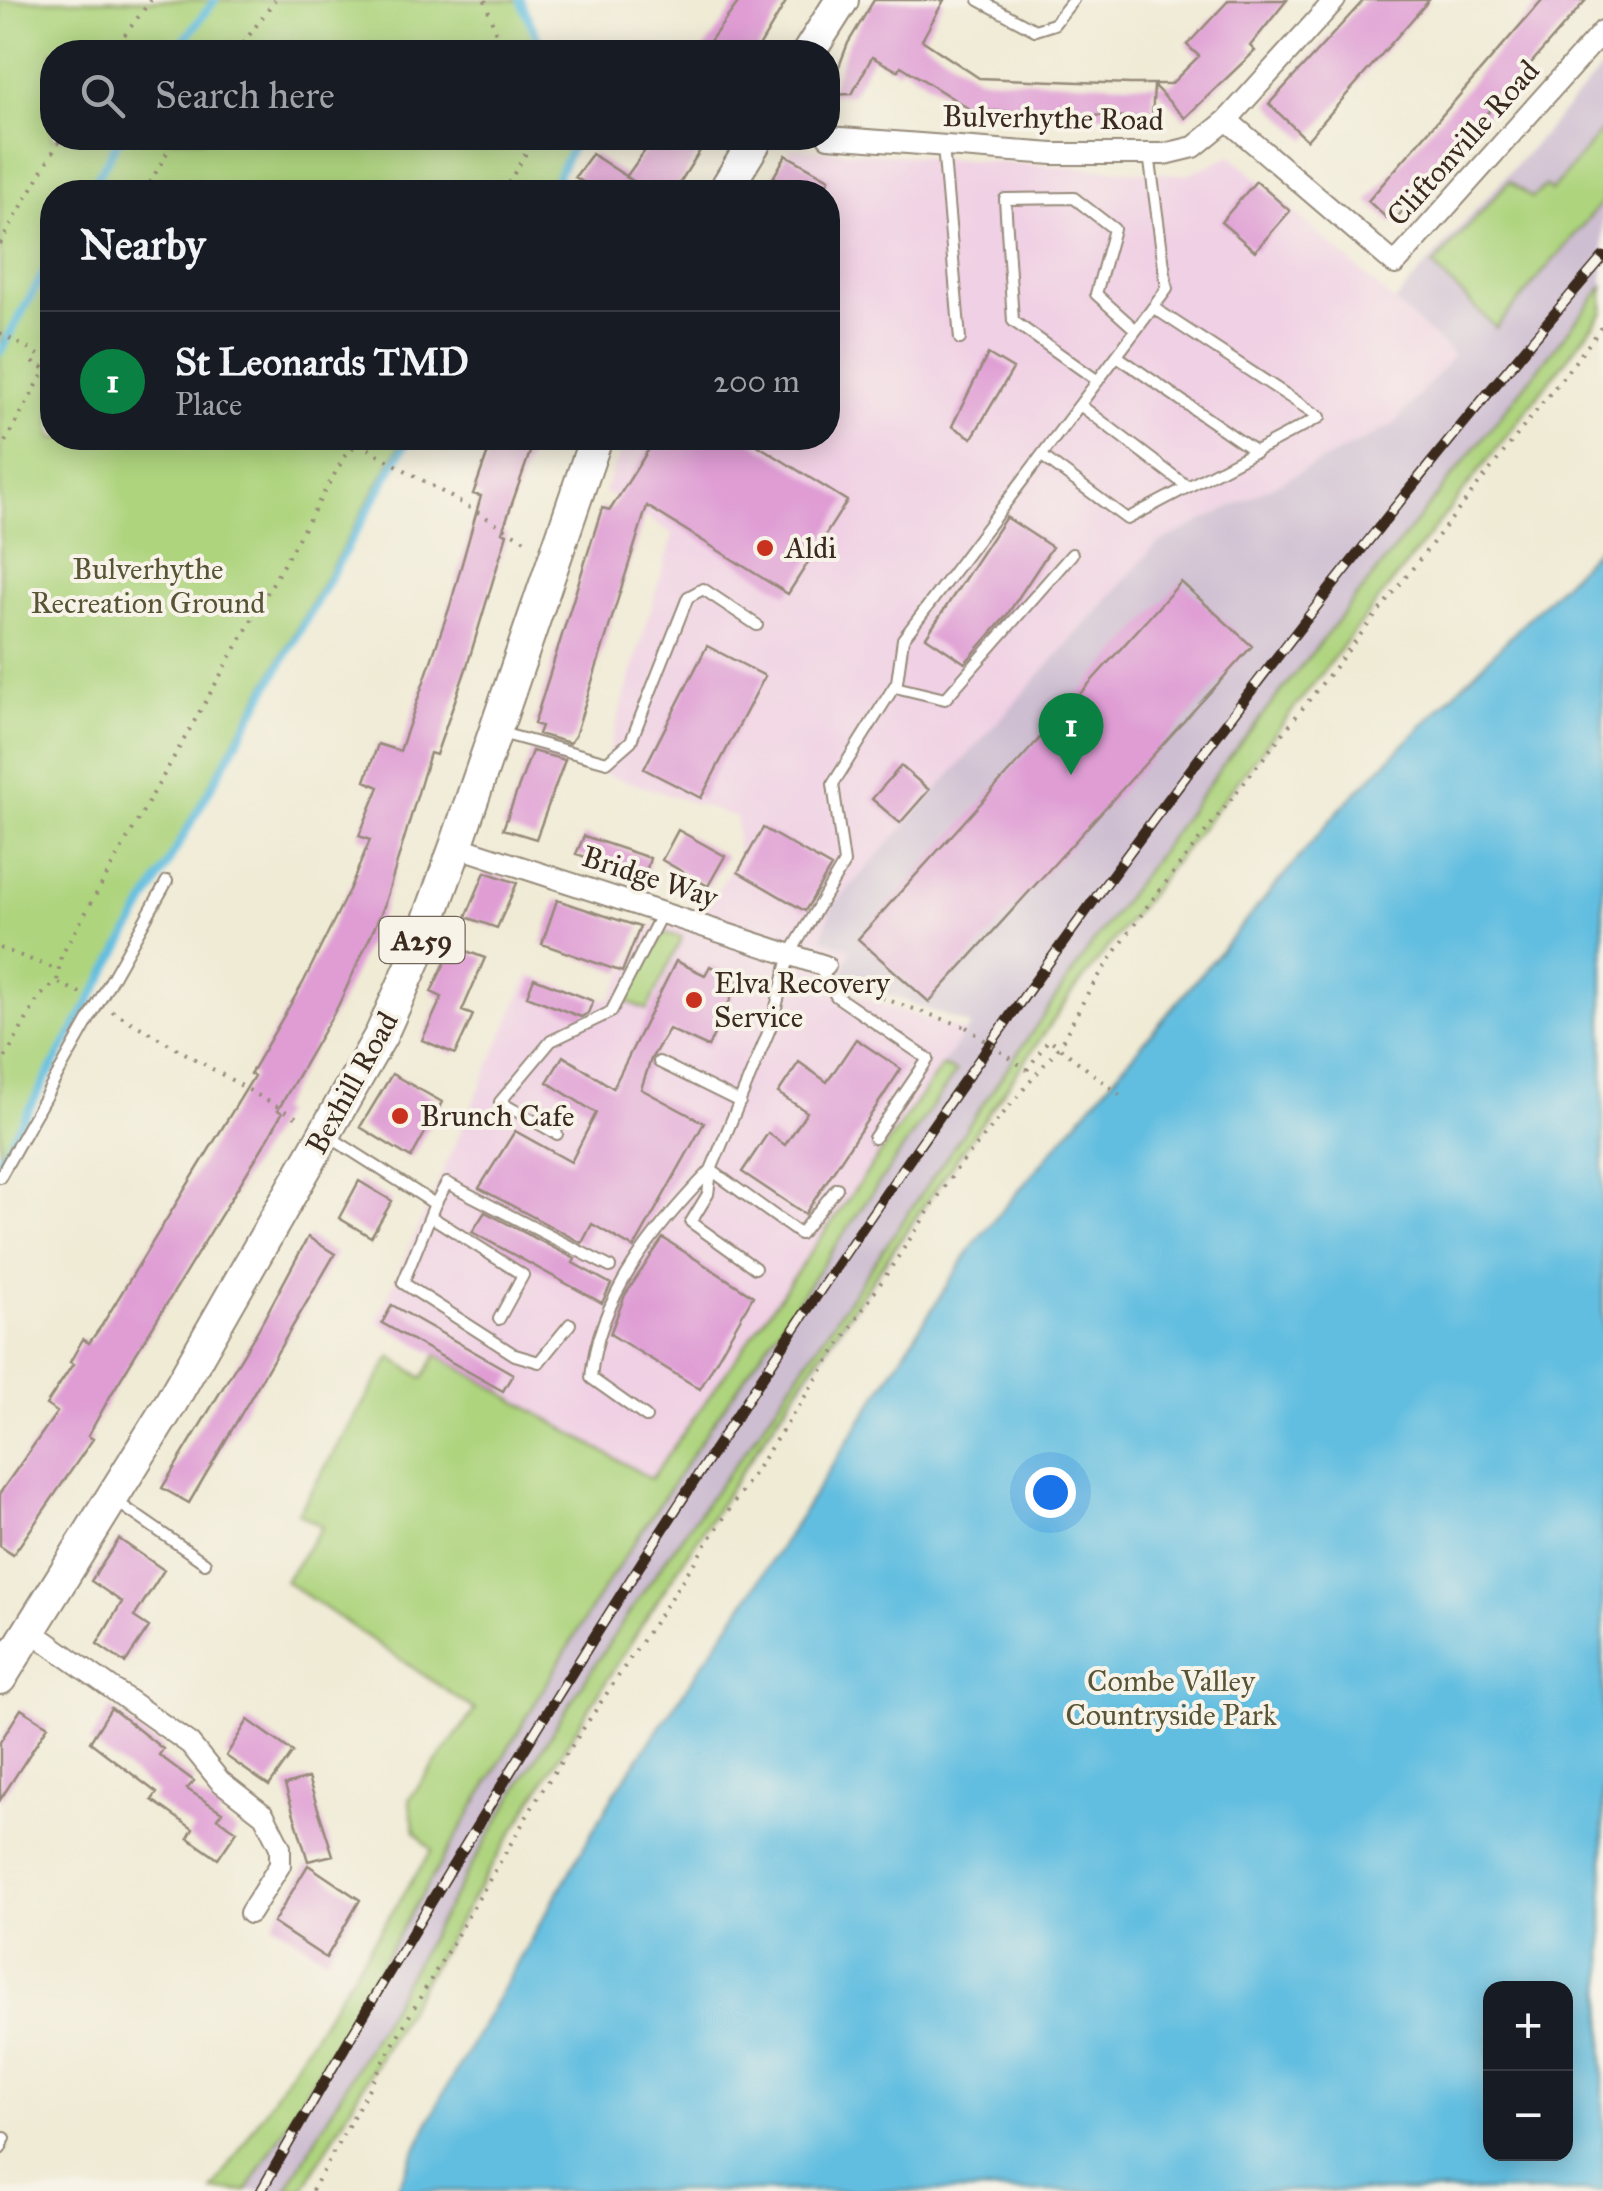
<!DOCTYPE html>
<meta charset="utf-8">
<style>
body{margin:0;font-family:"IM FELL Great Primer",serif;background:#20242c;color:#f1f3f6}
.controls{position:absolute;right:30px;bottom:30px;display:grid;overflow:hidden;border-radius:20px;box-shadow:0 5px 25px #0003}
.controls button{width:90px;height:90px;display:grid;place-items:center;padding:0;border:0;border-bottom:2px solid #363941;background:#171b24;color:#f1f3f6;font:50px sans-serif}
.you{position:absolute;left:1050px;top:1492px;width:35px;height:35px;margin:-25px;border:8px solid #fff;border-radius:50%;background:#1a73e8;box-shadow:0 0 0 15px #1a73e833}
.badge{display:grid;place-items:center;width:65px;height:65px;border-radius:50%;background:#0b8043;color:#fff;font-size:32px;font-weight:700}
.pin{position:absolute;translate:-50% -82px;filter:drop-shadow(0 2px 5px #0008)}
.pin::after{content:'';position:absolute;top:52px;width:35px;height:30px;background:inherit;clip-path:polygon(0 0,100% 0,50% 100%)}
.list{margin:0;padding:0;list-style:none}
h2{display:flex;justify-content:space-between;align-items:center;height:130px;margin:0;padding:0 40px;font-size:42px}
h2 small{font-size:32px;font-weight:400;color:#9ea1a6}
.list li{display:grid;grid-template-columns:65px 1fr auto;gap:30px;align-items:center;box-sizing:border-box;height:140px;padding:0 40px;border-top:2px solid #363941}
.list b{display:block;font-size:38px;white-space:nowrap}
.list p{margin:0;font-size:32px;white-space:nowrap;color:#9ea1a6}
.list em{font-size:32px;font-style:normal;color:#9ea1a6}
.icon{flex:none;width:55px;height:55px;fill:none;stroke:currentColor;stroke-width:2;stroke-linecap:round;stroke-linejoin:round}
.map{position:relative;flex:none;width:1603px;height:2191px;overflow:hidden}
.search{position:absolute;background:#171b24;box-shadow:0 5px 25px #0003;left:40px;top:40px;width:800px;height:110px;display:flex;align-items:center;gap:25px;box-sizing:border-box;padding:0 35px;border-radius:40px;color:#9ea1a6;font-size:38px}
.panel{position:absolute;background:#171b24;box-shadow:0 5px 25px #0003;left:40px;top:180px;width:800px;height:270px;border-radius:40px}
.map>svg:first-child{display:block}
.built{fill:#f0d0e4}
.industrial{fill:#cebed1}
.green{fill:#aed47e;stroke:#747f4e;stroke-width:2.5}
.water{fill:#62bee0;stroke:#4e747f;stroke-width:2.5;fill-rule:evenodd}
.lines{fill:none;stroke-linecap:round;stroke-linejoin:round}
.stream{stroke:#62bee0;stroke-width:8}
.building{fill:#df9dd4}
.service-casing{stroke:#968a7a;stroke-width:14}
.minor-casing{stroke:#968a7a;stroke-width:24}
.trunk-casing{stroke:#968a7a;stroke-width:36}
.path{stroke:#968a7a;stroke-width:4;stroke-dasharray:2.5 8;stroke-linecap:butt}
.service{stroke:#fff;stroke-width:10}
.minor{stroke:#fff;stroke-width:20}
.trunk{stroke:#fff;stroke-width:32}
.rail-casing{stroke:#3b2a1e;stroke-width:11}
.rail{stroke:#f7f3e8;stroke-width:8;stroke-dasharray:22;stroke-linecap:butt}
.path-bridge{stroke:#968a7a;stroke-width:4;stroke-dasharray:2.5 8;stroke-linecap:butt}
.poi-dot{fill:#c8321e;stroke:#f7f3e8;stroke-width:4}
.labels{text-anchor:middle;stroke-width:8;stroke-linejoin:round;paint-order:stroke}
.shield{fill:#f7f3e8;stroke:#73665b;stroke-width:2.5}
.shield-label{font-size:28px;font-weight:bold;fill:#3b2a1e}
.street-label{font-size:30px;fill:#3b2a1e;stroke:#f7f3e8}
.poi-label{font-size:30px;fill:#3b2a1e;stroke:#f7f3e8;text-anchor:start}
.park-label{font-size:30px;fill:#585436;stroke:#f7f3e8}
</style>
<div class="map">
<svg width="1603" height="2191" viewBox="0 0 1603 2191">
<rect width="100%" height="100%" fill="#f7f3e8"/>
<filter id="ink" filterUnits="userSpaceOnUse"><feTurbulence type="fractalNoise" baseFrequency=".01" numOctaves="2"/><feDisplacementMap in="SourceGraphic" scale="20" xChannelSelector="R" yChannelSelector="G"/><feConvolveMatrix kernelMatrix="1 2 1 2 8 2 1 2 1" color-interpolation-filters="sRGB"/></filter>
<filter id="wash" filterUnits="userSpaceOnUse"><feTurbulence type="fractalNoise" baseFrequency=".0048" numOctaves="4" result="noise"/><feDisplacementMap in="SourceGraphic" scale="40" xChannelSelector="R" yChannelSelector="G"/><feGaussianBlur stdDeviation="2.25" result="paint"/><feColorMatrix in="noise" values="0 0 0 0 0 0 0 0 0 0 0 0 0 0 0 0 0 1.4 0 .05"/><feComposite in="paint" operator="in"/></filter>
<g filter="url(#wash)">
<rect width="100%" height="100%" fill="#f0ebd5"/>
<path class="built" d="M791 148 1187 175 1231 155 1454 355 1393 425 1157 544 851 948 838 989 965 1032 651 1479 377 1321 529 976 610 1000 648 928 710 902 738 858 736 817 602 773 673 534 604 492 626 438H828V192H764Z"/>
<path class="industrial" d="M1603 67V311L1071 995 1008 1086 691 1548 425 1974 303 2191H213L432 1850 415 1832 409 1799 651 1479 970 1025 841 977 851 949 822 938 831 908 1157 544 1393 425 1454 355 1394 302Z"/>
<path class="green" d="M0 0H523L544 52H52V138L578 140 544 192H52V438H404L0 1157Z
M1603 129V201L1496 328 1433 266 1509 181 1532 198 1545 186 1551 191Z
M1603 287V312L1071 995C943 1179 812 1362 690 1550 554 1760 425 1973 303 2191H286C429 1940 569 1679 746 1450L1093 943 1222 766Z
M664 933 682 937 647 1010 623 1000Z
M942 1066 956 1072 715 1420 596 1600 247 2191H213L432 1850 415 1832 409 1799 475 1710 285 1581 322 1527 298 1513 391 1357 423 1378 437 1355 651 1479Z"/>
<path class="water" d="M1603 543V2191H396L440 2099 614 1794 753 1590 973 1245 1339 810ZM1490 1988H1566V2154H1490Z"/>
<g class="lines">
<path class="stream" d="M520 0 544 52
M175 52 215 0
M89 192 120 138
M549 192 577 138
M0 352 52 258
M0 1160 409 438"/>
</g>
<g id="blocks">
<path class="building" d="M740 0H787L756 52H702Z
M874 0H944L922 40 979 78 1130 84H1171L1199 56 1187 45 1229 0H1287L1250 46 1255 51 1185 118 1154 86 1152 118 971 110 901 66 898 71 872 57 852 94 828 95 848 43Z
M1364 0H1429L1307 140 1269 104Z
M1542 0H1586L1392 223 1368 201Z
M654 138H708L674 192H653L626 177Z
M592 154 650 192H599L575 177Z
M786 155 829 179 822 192H765Z
M1256 181 1290 211 1255 251 1221 222Z
M988 354 1013 369 972 438 952 426Z
M493 438H535L502 532 507 534 467 666 436 755 430 753 383 909 338 1006 278 1110 282 1113 270 1135 112 1393 88 1436 93 1439 13 1555 0 1546V1493L57 1412 46 1405 73 1364 70 1362 83 1339 89 1343 102 1325 254 1076 250 1074 303 983 350 888 370 840 359 836 379 787 365 781 378 744 400 751 450 606 481 496 473 494Z
M656 438H746L847 501 788 594 647 506 575 736 570 743 538 734 541 726 534 724 602 508 610 510Z
M1006 517 1052 547 1007 615 965 663 926 637Z
M1181 582 1252 646 929 1002 858 939Z
M707 646 765 676 701 798 644 769Z
M532 751 565 760 536 839 503 829Z
M901 766 929 790 900 823 872 799Z
M763 828 831 867 805 911 738 872Z
M678 830 725 856 708 886 662 860Z
M584 836 650 858 645 876 576 854Z
M485 872 517 883 497 928 466 917Z
M557 900 640 927 622 972 542 944Z
M453 946 485 958 462 1011 473 1015 455 1054 422 1040 442 997 431 992Z
M676 961 705 975 710 966 740 979 708 1047 669 1029 651 1059 641 1089 704 1123 634 1248 592 1224 582 1243 479 1188 515 1131 571 1162 596 1113 547 1082 563 1056 613 1088Z
M534 978 593 1001 588 1013 581 1017 527 996Z
M856 1039 901 1069 805 1214 742 1172 768 1133 785 1145 807 1112 778 1093 799 1062 827 1082Z
M392 1074 442 1102 411 1158 360 1127Z
M359 1181 392 1201 371 1237 339 1218Z
M485 1212 575 1259 573 1263 611 1284 602 1303 472 1232Z
M308 1237 335 1254 189 1503 162 1488 258 1330Z
M663 1238 753 1296 700 1389 610 1334 625 1295Z
M392 1305 513 1374 503 1391 382 1323Z
M119 1539 164 1570 134 1617 149 1627 125 1663 97 1644 122 1602 91 1581Z
M111 1708 163 1749 159 1755 194 1781 187 1789 222 1812 217 1818 237 1831 218 1859 188 1838 193 1829 152 1800 157 1793 90 1742Z
M21 1709 48 1726 0 1800V1742Z
M248 1720 293 1752 269 1786 226 1756Z
M308 1778 333 1855 308 1861 285 1785Z
M308 1865 360 1900 326 1958 273 1923Z"/>
</g>
</g>
<g filter="url(#ink)">
<use href="#blocks" fill-opacity="0" stroke="#968a7a" stroke-width="2.5"/>
<g class="lines">
<g class="service-casing">
<path id="service" d="M979 0 1035 30 1054 24 1073 0
M943 146 960 339
M1117 356 1256 452
M1098 381 1013 321 1005 199 1074 198 1114 229 1096 294 1136 330
M1080 405 1188 487
M1042 456 1127 519 1320 417 1154 308
M895 687 945 699 1072 554
M501 733 607 762 631 741 688 597 703 589 757 625
M817 964 836 996 928 1059 874 1138
M659 1062 740 1102
M557 1134 500 1102 551 1041 611 1012 662 913
M330 1137 435 1204 447 1183 610 1267
M711 1171 708 1194 691 1222 755 1268
M0 1177 167 881
M837 1188 800 1234 711 1170 771 1026 790 954 844 863 833 784 897 682 903 639 1167 289 1149 154
M435 1204 403 1283 515 1355 539 1362 570 1324
M430 1216 523 1275 499 1319
M646 1417 591 1378C598 1296 656 1227 711 1170
M117 1502 205 1563
M0 2149 5 2138"/>
</g>
<g class="minor-casing">
<path id="minor" d="M1227 120 1395 264 1603 31
M828 137 1053 154H1165L1194 147 1227 120 1335 0
M456 846 825 966
M31 1631 190 1744 220 1781 264 1815 280 1847V1865L250 1913"/>
</g>
<g class="trunk-casing">
<path id="trunk" d="M809 52 842 0
M724 192 757 138
M0 1678 169 1406 381 1035 414 961 456 846 596 438"/>
</g>
<path class="path" d="M485 0 502 52
M112 52 151 0
M237 52 275 0
M145 192 175 138
M503 192 532 143 530 138
M0 244 61 138
M0 333 39 355 34 363 44 368
M350 438 530 543
M0 451 52 358
M0 948 56 969
M59 983 82 994
M862 991 966 1027
M112 1011 299 1119
M0 1067 39 997 57 981 61 956 346 454 364 438
M1027 1070 1049 1039 1121 1096
M312 2191 401 2030 543 1789 956 1170 1059 1047 1090 989 1148 905 1603 326"/>
<use href="#service" class="service"/>
<use href="#minor" class="minor"/>
<use href="#trunk" class="trunk"/>
<g class="rail-casing">
<path id="rail" d="M261 2191C652 1511 1091 853 1603 257"/>
</g>
<use href="#rail" class="rail"/>
<path class="path-bridge" d="M966 1027 1027 1070"/>
</g>
</g>
<g class="poi-dot">
<circle cx="765" cy="548" r="10"/>
<circle cx="694" cy="1000" r="10"/>
<circle cx="400" cy="1116" r="10"/>
</g>
<g class="labels">
<rect class="shield" x="379.5" y="917" width="85" height="46" rx="8"/>
<g class="shield-label">
<text x="422" y="950">A259</text>
</g>
<g class="street-label">
<text transform="translate(1053 118) rotate(1)" y="10">Bulverhythe Road</text>
<text transform="translate(1463 143) rotate(-48)" y="10">Cliftonville Road</text>
<text transform="translate(650 877) rotate(18)" y="10">Bridge Way</text>
<text transform="translate(352 1083) rotate(-61)" y="10">Bexhill Road</text>
</g>
<g class="poi-label">
<text x="785" y="558">Aldi</text>
<text x="714" y="993">Elva Recovery<tspan x="714" dy="34">Service</tspan></text>
<text x="420" y="1126">Brunch Cafe</text>
</g>
<g class="park-label">
<text x="148" y="579">Bulverhythe<tspan x="148" dy="34">Recreation Ground</tspan></text>
<text x="1171" y="1691">Combe Valley<tspan x="1171" dy="34">Countryside Park</tspan></text>
</g>
</g>
</svg>
<div class="controls">
<button>+</button>
<button>−</button>
</div>
<div class="you"></div>
<div class="pin badge" style="left:1071px;top:775px">1</div>
<div class="search"><svg class="icon" aria-label="search" viewBox="0 0 24 24"><circle cx="10" cy="10" r="6"/><path d="M15 15l6 6"/></svg>Search here</div>
<section class="panel">
<h2>Nearby<small></small></h2>
<ul class="list">
<li><span class="badge">1</span><div><b>St Leonards TMD</b><p>Place</p></div><em>200 m</em></li>
</ul>
</section>
</div>
